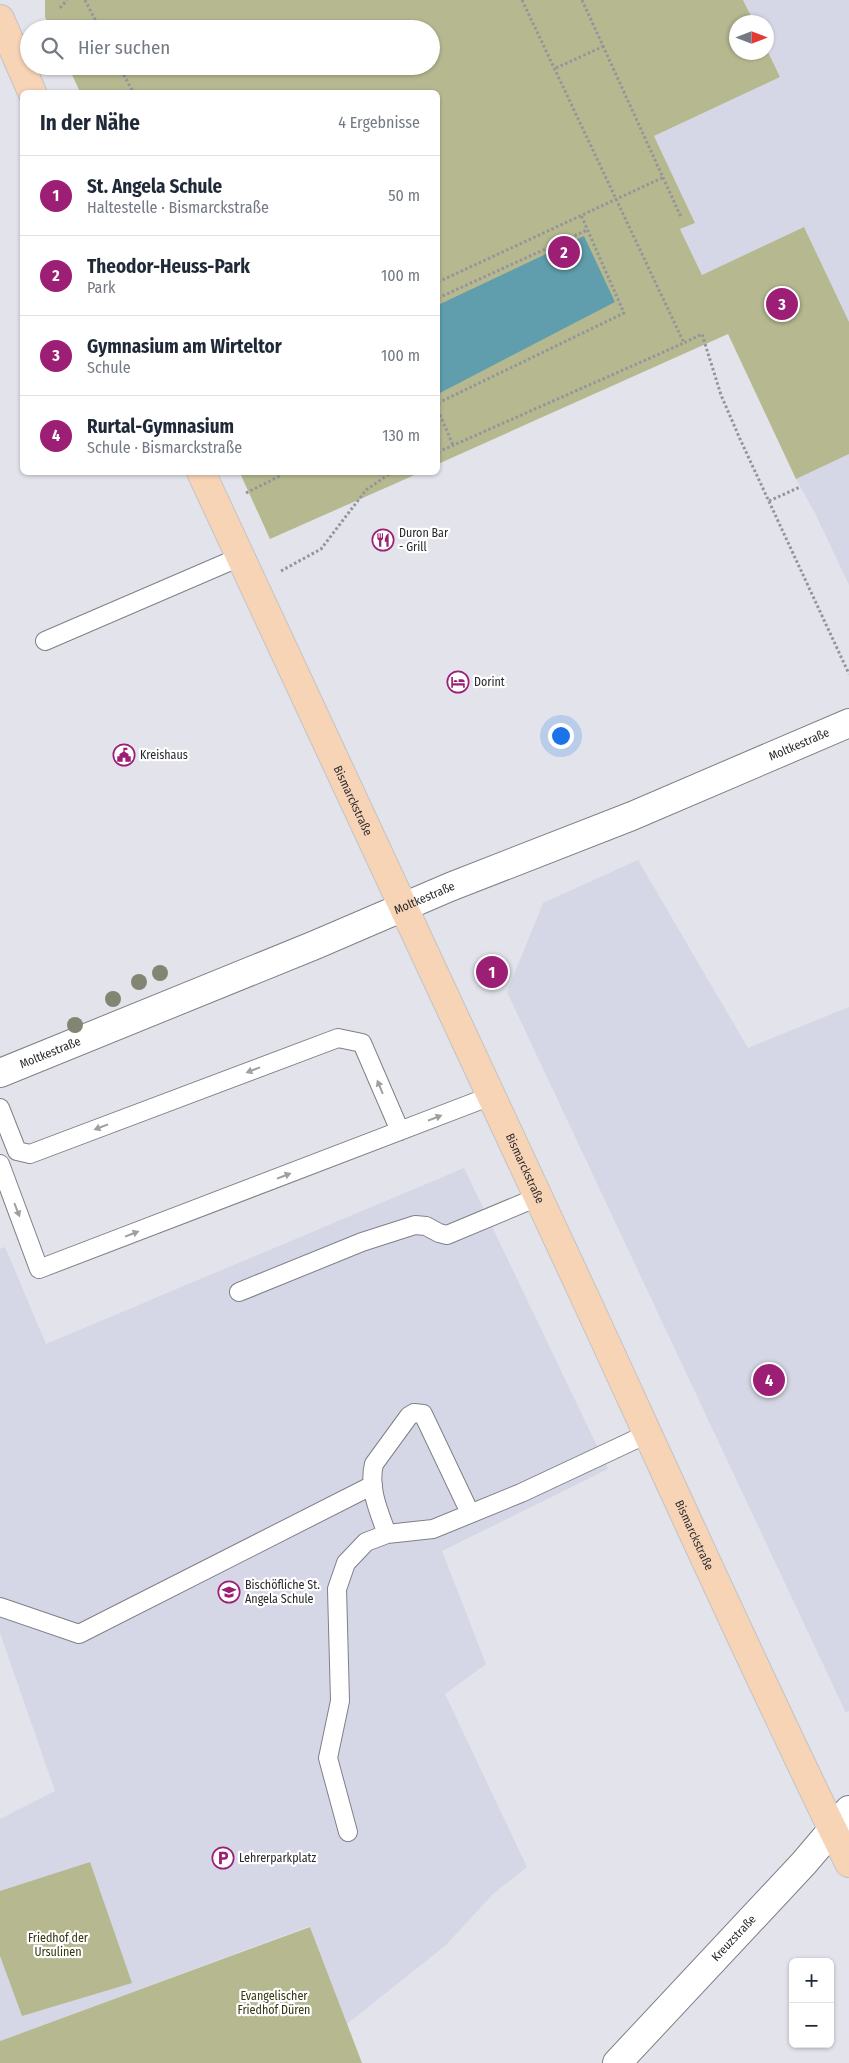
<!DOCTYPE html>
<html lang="de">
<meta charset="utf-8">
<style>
body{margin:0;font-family:"Fira Sans Condensed",sans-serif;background:#f2f2f3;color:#1f2937}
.controls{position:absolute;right:15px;bottom:15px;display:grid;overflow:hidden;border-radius:8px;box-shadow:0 1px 4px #0004}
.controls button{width:45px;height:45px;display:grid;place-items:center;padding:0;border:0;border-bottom:1px solid #e0e1e3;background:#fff;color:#1f2937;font:25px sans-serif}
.compass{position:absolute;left:729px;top:15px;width:45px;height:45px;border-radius:50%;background:#fff;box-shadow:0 1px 4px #0004;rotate:90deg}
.you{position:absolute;left:560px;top:735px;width:18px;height:18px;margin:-12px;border:4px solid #fff;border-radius:50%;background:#1a73e8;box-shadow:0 0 0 8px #1a73e833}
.badge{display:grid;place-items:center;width:32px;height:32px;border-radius:50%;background:#9c1f75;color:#fff;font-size:16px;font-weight:700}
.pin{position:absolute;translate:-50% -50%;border:2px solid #fff;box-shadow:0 1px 5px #0006}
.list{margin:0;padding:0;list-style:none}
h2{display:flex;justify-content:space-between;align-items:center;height:65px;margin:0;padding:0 20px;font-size:21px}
h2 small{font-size:16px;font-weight:400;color:#747a83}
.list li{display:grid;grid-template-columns:32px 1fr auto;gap:15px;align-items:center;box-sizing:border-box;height:80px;padding:0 20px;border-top:1px solid #e0e1e3}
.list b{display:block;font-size:19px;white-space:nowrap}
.list p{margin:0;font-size:16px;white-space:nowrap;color:#747a83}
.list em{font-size:16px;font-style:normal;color:#747a83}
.icon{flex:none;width:28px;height:28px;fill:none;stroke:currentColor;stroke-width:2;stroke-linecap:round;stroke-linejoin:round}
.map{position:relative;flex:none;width:849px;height:2063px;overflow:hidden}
.search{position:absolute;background:#fff;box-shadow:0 1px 4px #0004;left:20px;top:20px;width:420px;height:55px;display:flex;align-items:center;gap:12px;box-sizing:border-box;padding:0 18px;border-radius:28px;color:#747a83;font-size:19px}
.panel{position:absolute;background:#fff;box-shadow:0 1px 4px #0004;left:20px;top:90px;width:420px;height:385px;border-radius:8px}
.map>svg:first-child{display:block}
.built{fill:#d5d7e6}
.green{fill:#b6b990}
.water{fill:#609ead}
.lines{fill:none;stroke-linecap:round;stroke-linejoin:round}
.lane-casing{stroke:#7f8087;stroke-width:20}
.street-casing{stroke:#7f8087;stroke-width:30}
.primary-casing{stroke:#c3c3c4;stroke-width:30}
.path{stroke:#94959b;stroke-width:3;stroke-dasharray:2.5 2.5;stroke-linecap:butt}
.lane{stroke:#fff;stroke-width:18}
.street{stroke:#fff;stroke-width:28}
.primary{stroke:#f8d4b7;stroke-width:28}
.tree{fill:#838573}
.oneway{fill:#9f9fa0}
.labels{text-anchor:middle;stroke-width:4.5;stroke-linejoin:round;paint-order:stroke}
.poi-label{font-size:12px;fill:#2a2a2d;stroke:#fff;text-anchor:start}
.street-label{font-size:12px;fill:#2a2a2d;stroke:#fff}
.park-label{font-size:12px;fill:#363810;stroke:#fff}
</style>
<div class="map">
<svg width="849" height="2063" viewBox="0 0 849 2063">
<rect width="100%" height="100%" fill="#e2e3eb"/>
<path class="built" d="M743 0H849V585L816 515 796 479 730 333 680 229 695 223 654 136 779 77 767 50 766 22H754Z
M638 860 748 1048 849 1007V1711L846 1713 507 992 543 903Z
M464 1168 608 1469 442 1551 486 1664 445 1694 527 1867 493 1894 446 1945 347 2024 310 1926 0 2041V1819L55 1791 0 1633V1249L5 1247 46 1344Z"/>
<path class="green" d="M45 0H743L754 22H736V52H766L767 50 780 77 654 136 695 223 680 229 702 275 804 227 849 322V454L796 479 728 334 438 464V92H80L68 66H431V29H51L45 17Z
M240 473H419L270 539Z
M90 1862 132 1983 22 2016 0 1956V1891Z
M310 1927 362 2063H0V2041Z"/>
<path class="water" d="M584 236 615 302 438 394V305Z"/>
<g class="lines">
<g class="lane-casing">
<path id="lane" d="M45 641 240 557
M0 1108 17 1151 30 1154 338 1038 362 1043 400 1131
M0 1164 39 1269 491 1096
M239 1292 362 1242 415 1225 426 1226 439 1233 447 1235 538 1197
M387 1534C379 1512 368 1488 374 1464L409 1416 414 1413 423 1414 470 1513
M0 1607 79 1634 373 1485
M348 1832 328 1758 340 1701 337 1589 346 1563 366 1542 387 1534 433 1529 521 1493 647 1434"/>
</g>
<g class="street-casing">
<g id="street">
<path id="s1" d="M0 1073 315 945 450 887 632 816 849 723"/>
<path id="s2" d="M617 2063 804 1863 849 1810"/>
</g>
</g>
<g class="primary-casing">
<g id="primary">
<path d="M0 19 32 92"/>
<path id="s3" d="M201 472C328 751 460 1027 588 1304 674 1491 759 1679 849 1863"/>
</g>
</g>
<path class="path" d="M85 0 100 29
M522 0 684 343 702 334 721 395 740 439 849 674
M582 0 681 217
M60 8 67 0
M119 66 133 92
M556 68 604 46
M438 282 664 177
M438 298 587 230
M438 403 624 313 581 215
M438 410 453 445
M438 452 684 343
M246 493 278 477 282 472
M769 501 800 487
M281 571 321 549 366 490 392 472"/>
<use href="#lane" class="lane"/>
<use href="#street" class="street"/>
<use href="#primary" class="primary"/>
</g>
<g class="tree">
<circle cx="160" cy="973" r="8"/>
<circle cx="139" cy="982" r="8"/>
<circle cx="113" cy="999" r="8"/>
<circle cx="75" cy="1025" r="8"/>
</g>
<defs><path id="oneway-solid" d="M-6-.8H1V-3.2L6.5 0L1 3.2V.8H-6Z" transform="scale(1.25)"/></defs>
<g class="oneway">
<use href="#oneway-solid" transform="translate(253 1070) rotate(159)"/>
<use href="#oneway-solid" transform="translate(380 1087) rotate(-112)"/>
<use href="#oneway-solid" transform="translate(435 1118) rotate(-21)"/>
<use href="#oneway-solid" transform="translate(101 1127) rotate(159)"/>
<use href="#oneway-solid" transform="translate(284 1176) rotate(-21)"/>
<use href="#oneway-solid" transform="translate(17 1210) rotate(69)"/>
<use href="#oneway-solid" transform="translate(132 1234) rotate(-21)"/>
</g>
<defs>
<g id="restaurant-ring" transform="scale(1.125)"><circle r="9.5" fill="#fff" stroke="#9c1f75" stroke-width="1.5"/><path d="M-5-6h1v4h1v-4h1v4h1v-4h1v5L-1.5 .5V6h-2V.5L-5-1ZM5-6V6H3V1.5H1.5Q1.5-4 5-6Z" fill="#9c1f75"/></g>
<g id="hotel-ring" transform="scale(1.125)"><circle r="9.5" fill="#fff" stroke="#9c1f75" stroke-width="1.5"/><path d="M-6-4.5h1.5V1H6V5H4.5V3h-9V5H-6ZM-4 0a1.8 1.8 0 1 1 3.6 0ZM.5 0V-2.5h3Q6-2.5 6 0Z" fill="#9c1f75"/></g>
<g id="civic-ring" transform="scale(1.125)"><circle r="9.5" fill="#fff" stroke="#9c1f75" stroke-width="1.5"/><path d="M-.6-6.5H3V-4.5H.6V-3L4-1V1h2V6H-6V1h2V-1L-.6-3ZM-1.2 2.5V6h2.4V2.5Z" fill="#9c1f75"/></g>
<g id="school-ring" transform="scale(1.125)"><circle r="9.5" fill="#fff" stroke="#9c1f75" stroke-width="1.5"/><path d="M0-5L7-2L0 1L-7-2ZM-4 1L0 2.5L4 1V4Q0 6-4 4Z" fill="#9c1f75"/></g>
<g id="parking-ring" transform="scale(1.125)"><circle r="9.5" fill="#fff" stroke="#9c1f75" stroke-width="1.5"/><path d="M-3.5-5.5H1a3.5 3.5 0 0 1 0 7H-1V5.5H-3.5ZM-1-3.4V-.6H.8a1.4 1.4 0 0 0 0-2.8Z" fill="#9c1f75"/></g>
</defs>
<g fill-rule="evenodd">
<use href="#restaurant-ring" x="383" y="540"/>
<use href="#hotel-ring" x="458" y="682"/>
<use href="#civic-ring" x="124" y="755"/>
<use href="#school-ring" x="229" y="1592"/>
<use href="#parking-ring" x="223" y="1858"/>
</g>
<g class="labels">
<g class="poi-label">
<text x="399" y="537">Duron Bar<tspan x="399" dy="14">- Grill</tspan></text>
<text x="474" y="686">Dorint</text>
<text x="140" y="759">Kreishaus</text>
<text x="245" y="1589">Bischöfliche St.<tspan x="245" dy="14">Angela Schule</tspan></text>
<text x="239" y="1862">Lehrerparkplatz</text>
</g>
<g class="street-label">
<text dy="4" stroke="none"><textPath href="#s1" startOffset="864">Moltkestraße</textPath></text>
<text dy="4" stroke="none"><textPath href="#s3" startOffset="362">Bismarckstraße</textPath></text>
<text dy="4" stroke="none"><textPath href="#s1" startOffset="459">Moltkestraße</textPath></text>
<text dy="4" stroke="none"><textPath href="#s1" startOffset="54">Moltkestraße</textPath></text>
<text dy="4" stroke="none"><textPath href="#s3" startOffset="768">Bismarckstraße</textPath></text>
<text dy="4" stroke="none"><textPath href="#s3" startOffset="1172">Bismarckstraße</textPath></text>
<text dy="4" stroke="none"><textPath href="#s2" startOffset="171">Kreuzstraße</textPath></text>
</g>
<g class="park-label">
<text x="58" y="1942">Friedhof der<tspan x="58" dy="14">Ursulinen</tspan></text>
<text x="274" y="2000">Evangelischer<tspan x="274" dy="14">Friedhof Düren</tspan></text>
</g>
</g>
</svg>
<div class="controls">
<button>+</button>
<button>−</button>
</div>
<svg class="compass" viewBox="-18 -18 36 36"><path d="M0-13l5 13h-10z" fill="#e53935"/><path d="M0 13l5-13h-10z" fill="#747a83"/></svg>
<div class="you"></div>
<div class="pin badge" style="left:492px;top:972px">1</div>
<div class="pin badge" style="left:564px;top:252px">2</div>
<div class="pin badge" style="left:782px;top:304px">3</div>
<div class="pin badge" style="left:769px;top:1380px">4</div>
<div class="search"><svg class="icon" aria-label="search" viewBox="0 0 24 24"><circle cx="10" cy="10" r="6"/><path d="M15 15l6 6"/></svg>Hier suchen</div>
<section class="panel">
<h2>In der Nähe<small>4 Ergebnisse</small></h2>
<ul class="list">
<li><span class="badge">1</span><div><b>St. Angela Schule</b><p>Haltestelle · Bismarckstraße</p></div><em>50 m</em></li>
<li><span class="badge">2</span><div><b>Theodor-Heuss-Park</b><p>Park</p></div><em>100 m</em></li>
<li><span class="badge">3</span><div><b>Gymnasium am Wirteltor</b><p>Schule</p></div><em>100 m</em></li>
<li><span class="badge">4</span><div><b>Rurtal-Gymnasium</b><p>Schule · Bismarckstraße</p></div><em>130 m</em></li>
</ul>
</section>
</div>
